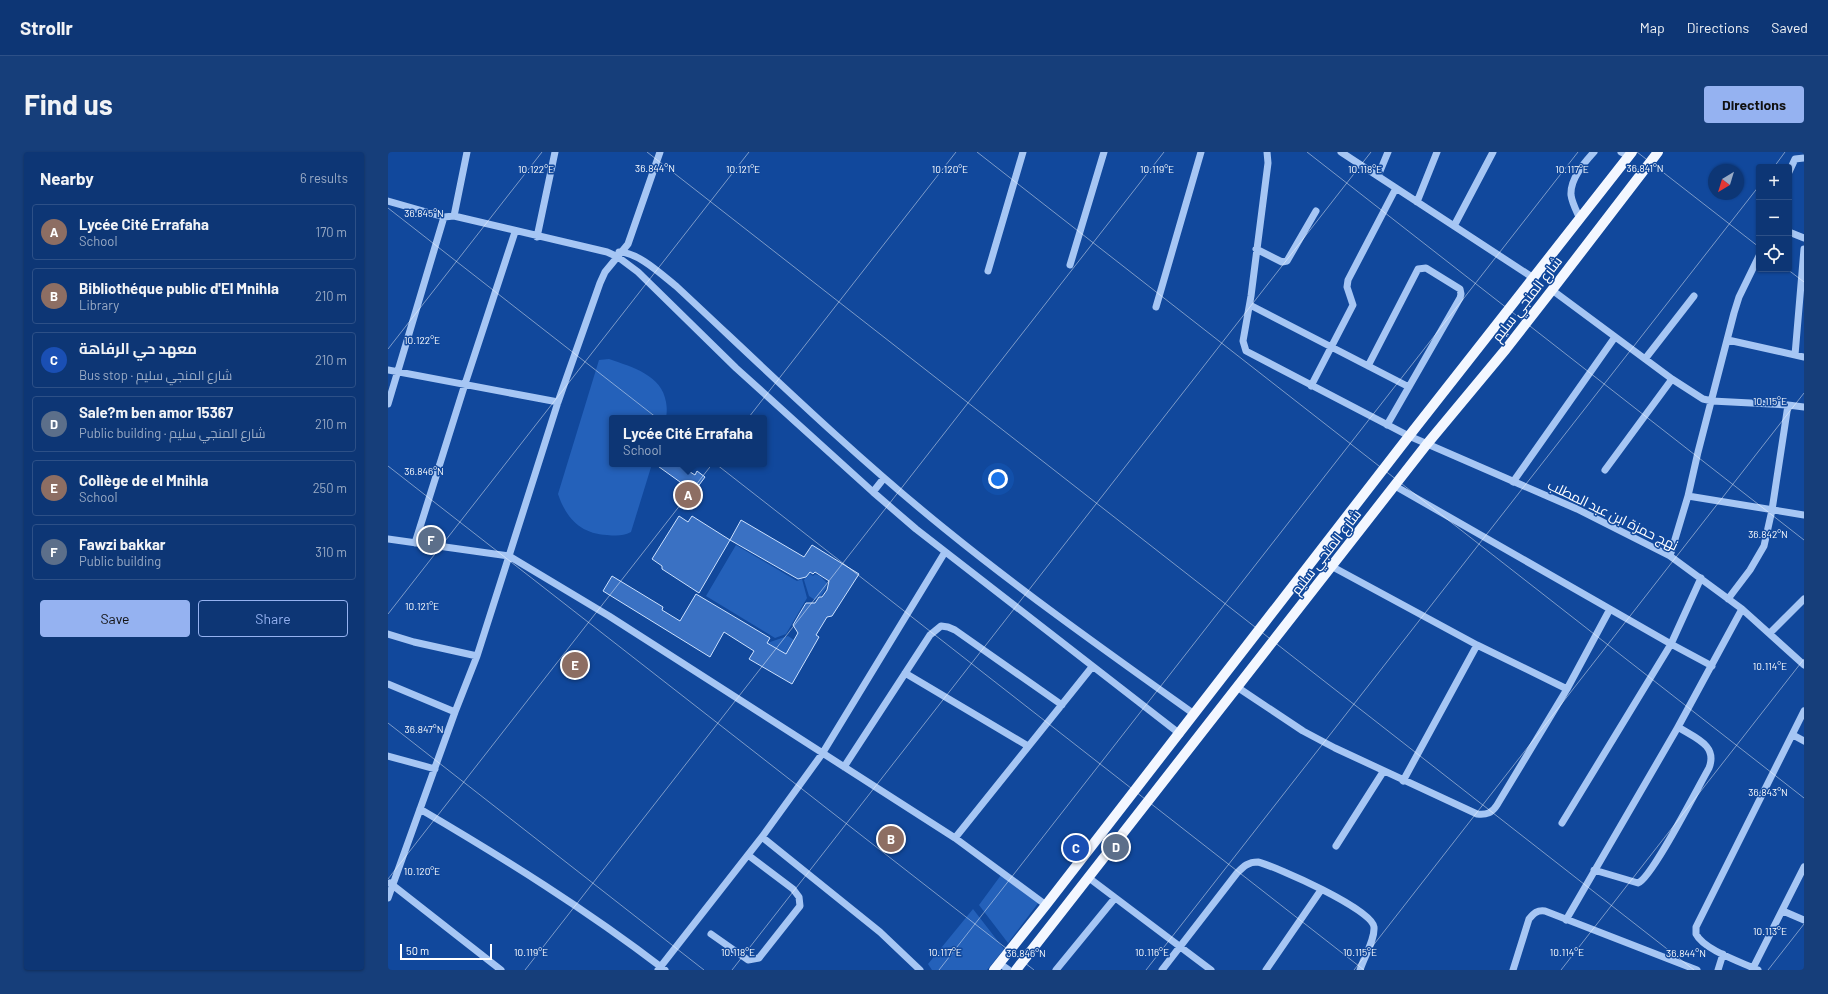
<!DOCTYPE html>
<meta charset="utf-8">
<style>
body{margin:0;font-family:Barlow,Cairo,sans-serif;background:#163e7a;color:#f1f3f6}
.controls{position:absolute;right:12px;top:12px;display:grid;overflow:hidden;border-radius:4px;box-shadow:0 1px 3px #0004}
.controls button{width:36px;height:36px;display:grid;place-items:center;padding:0;border:0;border-bottom:1px solid #2d5087;background:#0d3675;color:#f1f3f6;font:20px sans-serif}
.compass{position:absolute;left:1320px;top:12px;width:36px;height:36px;border-radius:50%;background:#0d3675;box-shadow:0 1px 3px #0004;rotate:218deg}
.scale{position:absolute;left:12px;bottom:10px;width:92px;box-sizing:border-box;padding-left:4px;border:2px solid #fff;border-top:0;font-size:11px;line-height:14px;white-space:nowrap;color:#fff;-webkit-text-stroke:3px #11489c;paint-order:stroke}
.you{position:absolute;left:610px;top:327px;width:14px;height:14px;margin:-10px;border:3px solid #fff;border-radius:50%;background:#1a73e8;box-shadow:0 0 0 6px #1a73e833}
.badge{display:grid;place-items:center;width:26px;height:26px;border-radius:50%;background:#95b2f1;color:#fff;font-size:13px;font-weight:700}
.pin{position:absolute;translate:-50% -50%;border:2px solid #fff;box-shadow:0 1px 4px #0006}
.popup{position:absolute;left:221px;top:263px;width:158px;height:52px;box-sizing:border-box;display:grid;place-content:center;border-radius:4px;background:#0d3675;filter:drop-shadow(0 1px 3px #0005);font-size:13px;white-space:nowrap;color:#9aabc5}
.popup b{font-size:15px;color:#f1f3f6}
.popup::after{content:'';position:absolute;left:50%;top:100%;margin-left:-8px;border:8px solid transparent;border-top-color:#0d3675}
.list{margin:0;padding:0;list-style:none}
h2{display:flex;justify-content:space-between;align-items:center;height:52px;margin:0;padding:0 16px;font-size:17px}
h2 small{font-size:13px;font-weight:400;color:#9aabc5}
.list li{display:grid;grid-template-columns:26px 1fr auto;gap:12px;align-items:center;box-sizing:border-box;height:56px;margin:0 8px 8px;padding:0 8px;border:1px solid #2d5087;border-radius:4px}
.list b{display:block;font-size:15px;white-space:nowrap}
.list p{margin:0;font-size:13px;white-space:nowrap;color:#9aabc5}
.list em{font-size:13px;font-style:normal;color:#9aabc5}
.actions{display:flex;gap:8px;padding:12px 16px}
.actions a{flex:1;padding:9px 0;border:1px solid #95b2f1;border-radius:4px;text-align:center;font-size:14px;color:#95b2f1}
.actions .main{background:#95b2f1;color:#111}
.icon{flex:none;width:22px;height:22px;fill:none;stroke:currentColor;stroke-width:2;stroke-linecap:round;stroke-linejoin:round}
.map{position:relative;flex:none;width:1416px;height:818px;overflow:hidden;border-radius:4px}
header{display:flex;align-items:center;gap:24px;box-sizing:border-box;height:56px;padding:0 20px;background:#0d3675;border-bottom:1px solid #2d5087}
header strong{font-size:19px}
nav{display:flex;gap:22px;margin-inline-start:auto;font-size:14px}
.intro{display:flex;align-items:center;justify-content:space-between;box-sizing:border-box;height:96px;padding:0 24px}
h1{margin:0;font-size:28px}
.button{padding:10px 18px;border-radius:4px;background:#95b2f1;color:#111;font-size:14px;font-weight:700}
main{display:flex;gap:24px;padding:0 24px}
aside{flex:1;background:#0d3675;border-radius:4px;box-shadow:0 1px 3px #0004}
.map>svg:first-child{display:block}
.green{fill:#2461ba}
.building{fill:#3a71c3;stroke:#cee2fe}
.lines{fill:none;stroke-linecap:round;stroke-linejoin:round}
.minor{stroke:#a6c6f4;stroke-width:7}
.major{stroke:#f3f7ff;stroke-width:10}
.ticks{fill:none;stroke:#fff;stroke-width:1;stroke-opacity:0.45}
.labels{text-anchor:middle;stroke-width:3;stroke-linejoin:round;paint-order:stroke}
.street-label{font-size:14px;fill:#fff;stroke:#11489c}
.ticks-label{font-size:10px;text-anchor:middle;fill:#fff;stroke:#11489c;stroke-width:3;stroke-linejoin:round;paint-order:stroke}
</style>
<header>
<strong>Strollr</strong>
<nav><a>Map</a><a>Directions</a><a>Saved</a></nav>
</header>
<div class="intro"><h1>Find us</h1><a class="button">Directions</a></div>
<main>
<aside>
<h2>Nearby<small>6 results</small></h2>
<ul class="list">
<li><span class="badge" style="background:#8d6e63">A</span><div><b>Lycée Cité Errafaha</b><p>School</p></div><em>170 m</em></li>
<li><span class="badge" style="background:#8d6e63">B</span><div><b>Bibliothéque public d'El Mnihla</b><p>Library</p></div><em>210 m</em></li>
<li><span class="badge" style="background:#1a4fb4">C</span><div><b>معهد حي الرفاهة</b><p>Bus stop · شارع المنجي سليم</p></div><em>210 m</em></li>
<li><span class="badge" style="background:#5c6f8a">D</span><div><b>Sale?m ben amor 15367</b><p>Public building · شارع المنجي سليم</p></div><em>210 m</em></li>
<li><span class="badge" style="background:#8d6e63">E</span><div><b>Collège de el Mnihla</b><p>School</p></div><em>250 m</em></li>
<li><span class="badge" style="background:#5c6f8a">F</span><div><b>Fawzi bakkar</b><p>Public building</p></div><em>310 m</em></li>
</ul>
<div class="actions"><a class="main">Save</a><a>Share</a></div>
</aside>
<div class="map">
<svg width="1416" height="818" viewBox="0 0 1416 818">
<rect width="100%" height="100%" fill="#11489c"/>
<path class="green" d="M221 207C244 215 274 223 278 250 279 256 279 260 278 266H224V312H264L243 380C235 384 229 384 219 383 193 382 178 366 170 342L211 208Z
M348 393 409 429 414 427 419 446 398 482 387 486 318 444Z
M421 421 425 424 427 422 432 424 439 431 438 436 433 444H431L427 448 421 444 416 428Z
M400 484 406 488 398 502 379 491Z
M616 719 651 750 620 791 591 753Z
M585 757 616 797 599 818H544L540 812Z"/>
<path class="building" d="M267 312H289L307 323 309 319 317 325 300 348 294 343 299 335Z
M291 364 300 370 304 364 342 388 311 441 274 417V414L264 407Z
M353 368 416 405 424 393 471 422 444 464 439 465 428 483 431 485 404 532 361 507 366 499 336 480 322 505 215 439 224 424 275 455 274 458 292 469 308 442 382 486 379 491 398 502 410 481 405 473 412 461 418 451H427L431 445H434L439 438 441 429 427 420 425 422 422 420 418 425 410 427 342 388Z"/>
<g class="lines">
<path class="minor" d="M272 0 240 92 217 120 212 131 170 250 121 404 221 464 567 686 658 753
M879 0 880 11 863 144 855 189 858 199 1021 284 1189 357 1282 404 1354 457 1416 513
M953 0 1147 127
M1233 0 1242 4
M1401 20 1407 7 1416 6
M990 24 1000 0
M0 49 56 65 66 64 219 100 230 105 250 120 348 216 485 340 528 377 792 582
M1029 50 1049 0
M66 64 79 0
M1192 67C1189 60 1184 51 1183 43 1182 27 1196 11 1206 0
M1066 74 1105 0
M1401 80 1416 86
M149 85 167 0
M868 97 894 110 899 109 928 59
M231 100C250 100 274 123 288 134 376 216 463 301 557 377 637 442 722 502 806 562
M682 113 716 0
M600 119 635 0
M1164 138 1284 227 1315 247 1324 249 1400 253 1416 255
M862 153 1021 235
M768 155 813 0
M1340 188 1416 205
M1407 203 1416 97
M1257 207 1306 144
M980 214 1030 117 1038 116 1072 137 1073 142 1072 146 999 273
M0 218 170 250
M923 234 965 153 959 135 960 128 1008 36
M0 252 56 65
M1217 318 1284 227
M1125 330 1227 185
M1007 334 1283 492 1324 514
M485 340 496 326
M1300 344 1416 363
M0 387 121 404 89 504 67 560 0 746
M27 391 77 232 127 80
M1282 404 1300 344 1310 300 1346 161 1351 145 1371 104
M943 414 1089 493 1179 537
M1340 447 1362 418 1376 394 1384 358 1400 253
M1382 481 1416 447
M0 482 26 490 89 504
M517 521 640 594
M0 532 67 560
M849 535 915 579 947 596 1089 662C1099 663 1104 661 1109 653L1179 537 1222 457
M1405 583 1416 589
M0 604 47 617
M456 615 542 483 553 474 560 475 567 478 674 553
M1015 629 1089 493
M32 657C117 707 199 758 277 818
M1174 671 1283 492 1313 426
M374 685 492 780 532 818
M567 686 704 515
M948 694 995 620
M1206 718 1250 731C1264 726 1310 635 1321 616 1330 593 1307 586 1290 575
M701 726 823 818
M2 731 113 818
M1395 759 1416 768
M1178 768 1290 575 1354 457
M323 782 360 808 371 806 412 754 411 745 405 737 360 703
M611 811 621 818
M1365 816 1416 715
M270 818 374 685 434 602 557 400
M668 818 727 746
M774 818 849 721C856 714 860 710 870 710 889 715 984 757 986 775 987 788 976 805 972 818
M878 818 933 738
M1125 818 1141 767C1146 761 1149 758 1157 759L1309 818
M1330 818 1335 802
M1370 818C1353 810 1316 798 1308 782V775L1416 559"/>
<path class="major" d="M606 818 658 753 1021 284 1244 0
M628 818 1039 292 1118 197 1164 138 1270 0"/>
</g>
<path class="ticks" d="M259 0 1306 818M589 0 1416 646M919 0 1416 388M1249 0 1371 95M1386 15 1397 0M0 56 976 818M1399 117 1416 130M0 197 154 0M0 314 646 818M0 462 361 0M0 571 316 818M0 727 568 0M137 818 776 0M344 818 983 0M551 818 1190 0M758 818 1371 34M966 818 1416 241M1173 818 1416 507M1380 818 1416 772"/>
<g class="labels">
<g class="street-label">
<text transform="translate(1139 147) rotate(-52)" y="5">شارع المنجي سليم</text>
<text transform="translate(1225 363) rotate(26)" y="5">نهج حمزة ابن عبد المطلب</text>
<text transform="translate(938 400) rotate(-52)" y="5">شارع المنجي سليم</text>
</g>
</g>
<g class="ticks-label">
<text x="267" y="20">36.844°N</text>
<text x="1257" y="20">36.841°N</text>
<text x="148" y="21">10.122°E</text>
<text x="355" y="21">10.121°E</text>
<text x="562" y="21">10.120°E</text>
<text x="769" y="21">10.119°E</text>
<text x="977" y="21">10.118°E</text>
<text x="1184" y="21">10.117°E</text>
<text x="36" y="65">36.845°N</text>
<text x="34" y="192">10.122°E</text>
<text x="1382" y="253">10.115°E</text>
<text x="36" y="323">36.846°N</text>
<text x="1380" y="386">36.842°N</text>
<text x="34" y="458">10.121°E</text>
<text x="1382" y="518">10.114°E</text>
<text x="36" y="581">36.847°N</text>
<text x="1380" y="644">36.843°N</text>
<text x="34" y="723">10.120°E</text>
<text x="1382" y="783">10.113°E</text>
<text x="143" y="804">10.119°E</text>
<text x="350" y="804">10.118°E</text>
<text x="557" y="804">10.117°E</text>
<text x="764" y="804">10.116°E</text>
<text x="972" y="804">10.115°E</text>
<text x="1179" y="804">10.114°E</text>
<text x="638" y="805">36.846°N</text>
<text x="1298" y="805">36.844°N</text>
</g>
</svg>
<div class="controls">
<button>+</button>
<button>−</button>
<button><svg class="icon" aria-label="locate" viewBox="0 0 24 24"><circle cx="12" cy="12" r="6"/><path d="M12 2v4M12 18v4M2 12h4M18 12h4"/></svg></button>
</div>
<svg class="compass" viewBox="-18 -18 36 36"><path d="M0-13l5 13h-10z" fill="#e53935"/><path d="M0 13l5-13h-10z" fill="#9aabc5"/></svg>
<div class="scale">50 m</div>
<div class="you"></div>
<div class="pin badge" style="left:300px;top:343px;background:#8d6e63">A</div>
<div class="popup"><b>Lycée Cité Errafaha</b>School</div>
<div class="pin badge" style="left:503px;top:687px;background:#8d6e63">B</div>
<div class="pin badge" style="left:688px;top:696px;background:#1a4fb4">C</div>
<div class="pin badge" style="left:728px;top:695px;background:#5c6f8a">D</div>
<div class="pin badge" style="left:187px;top:513px;background:#8d6e63">E</div>
<div class="pin badge" style="left:43px;top:388px;background:#5c6f8a">F</div>
</div>
</main>
